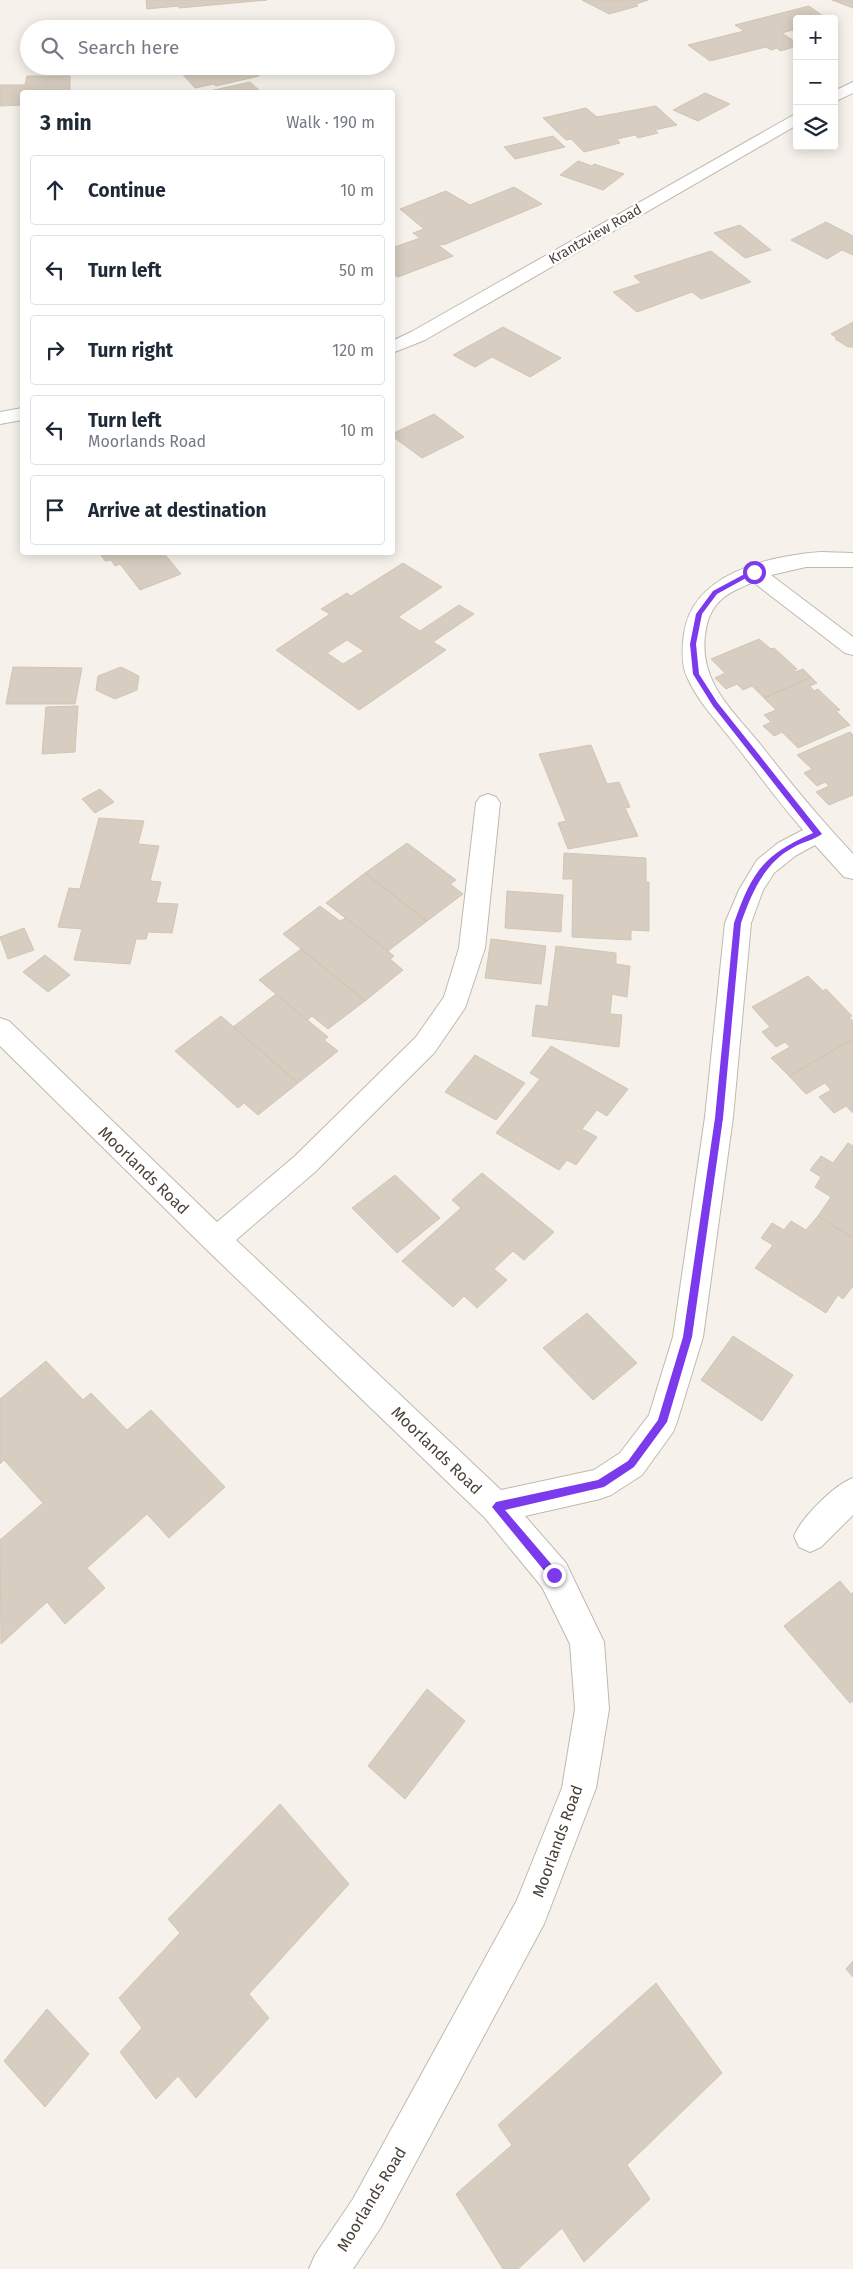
<!DOCTYPE html>
<meta charset="utf-8">
<style>
body{margin:0;font-family:"Fira Sans",sans-serif;background:#f6f6f7;color:#1f2937}
.controls{position:absolute;right:15px;top:15px;display:grid;overflow:hidden;border-radius:5px;box-shadow:0 2px 12px #0003}
.controls button{width:45px;height:45px;display:grid;place-items:center;padding:0;border:0;border-bottom:1px solid #e0e1e3;background:#fff;color:#1f2937;font:25px sans-serif}
.stop{position:absolute;width:15px;height:15px;margin:-11px;border:4px solid #7c3aed;border-radius:50%;background:#fff}
.stop.end{background:#7c3aed;border-color:#fff;box-shadow:0 1px 5px #0008}
.list{margin:0;padding:0;list-style:none}
h2{display:flex;justify-content:space-between;align-items:center;height:65px;margin:0;padding:0 20px;font-size:21px}
h2 small{font-size:16px;font-weight:400;color:#747a83}
.list li{display:grid;grid-template-columns:32px 1fr auto;gap:15px;align-items:center;box-sizing:border-box;height:70px;margin:0 10px 10px;padding:0 10px;border:1px solid #e0e1e3;border-radius:5px}
.list b{display:block;font-size:19px;white-space:nowrap}
.list p{margin:0;font-size:16px;white-space:nowrap;color:#747a83}
.list em{font-size:16px;font-style:normal;color:#747a83}
.icon{flex:none;width:28px;height:28px;fill:none;stroke:currentColor;stroke-width:2;stroke-linecap:round;stroke-linejoin:round}
.map{position:relative;flex:none;width:853px;height:2269px;overflow:hidden}
.search{position:absolute;background:#fff;box-shadow:0 2px 12px #0003;left:20px;top:20px;width:375px;height:55px;display:flex;align-items:center;gap:12px;box-sizing:border-box;padding:0 18px;border-radius:28px;color:#747a83;font-size:19px}
.panel{position:absolute;background:#fff;box-shadow:0 2px 12px #0003;left:20px;top:90px;width:375px;height:465px;border-radius:5px}
.map>svg:first-child{display:block}
.building{fill:#d7cdc0;stroke:#d2c5b3;fill-rule:evenodd}
.lines{fill:none;stroke-linecap:round;stroke-linejoin:round}
.street-casing{stroke:#c1b9ad;stroke-width:2}
.street{fill:#fff;fill-rule:evenodd}
.route{fill:#7c3aed}
.labels{text-anchor:middle;stroke-width:5;stroke-linejoin:round;paint-order:stroke}
.far-street-label{font-size:14px;fill:#4a4239;stroke:#fff}
.street-label{font-size:16px;fill:#4a4239;stroke:#fff}
</style>
<div class="map">
<svg width="853" height="2269" viewBox="0 0 853 2269">
<rect width="100%" height="100%" fill="#f6f2eb"/>
<path class="building" d="M146 0H267L179 8V6L147 9Z
M582 0H648L636 4 638 6 609 14Z
M832 0H853V8Z
M809 6 827 19H797V34L792 30 782 33 797 43V46L780 51 777 48 771 50 766 47 710 61 688 45 744 31 735 25Z
M190 66H269L273 70 257 74 259 76 216 86 214 84 195 88 178 69Z
M27 76H70V92H22V105L0 106V85H25Z
M250 82 261 92H205Z
M705 93 730 104 698 121 673 110Z
M656 106 677 125 655 130 658 133 638 138 635 135 617 139 620 143 584 152 571 139 566 140 543 118 586 108 597 117Z
M553 136 565 147 515 159 504 147Z
M578 161 592 166 594 164 624 174 603 190 560 175Z
M514 187 542 204 446 244 438 245 453 256 398 277 392 274V248L420 238 413 233 424 229 400 209 446 191 470 205Z
M826 222 853 236V255L842 250 827 259 791 240Z
M740 225 771 250 745 258 714 233Z
M711 251 751 282 701 299 692 292 637 312 613 292 641 283 634 276Z
M853 322V347H848L835 339 837 338 831 334Z
M503 327 561 358 530 377 492 357 475 367 453 355Z
M434 414 464 437 422 458 392 436V434Z
M99 552H163L181 574 140 590 120 564 115 566 111 560 105 561Z
M403 563 442 587 398 617 420 631 459 605 474 614 433 642 446 650 359 710 276 650 330 614 321 609 347 593 351 596ZM347 640 364 651 343 664 327 653Z
M759 639 771 649 774 648 797 669 793 671 795 672 803 669 811 677 764 698 752 686 743 690 737 684 726 689 715 678 725 673 711 659Z
M13 667 82 668 75 704H6Z
M121 667 139 676 137 690 115 699 96 690 98 676Z
M811 677 817 683 810 686 814 691 818 689 840 710 836 711 850 725 798 748 782 732 774 736 763 726 771 722 764 715 776 710 764 698Z
M78 706 75 752 42 754 46 707Z
M850 732 853 735V795L829 805 816 792 829 786 825 782 817 786 804 773 812 769 797 755Z
M591 745 607 784 619 782 630 807 625 808 638 836 568 849 558 823 566 821 539 754Z
M100 789 114 802 95 813 82 799Z
M99 818 144 821 138 844 159 846 150 881 161 882 156 903 178 904 172 933 148 932 146 939H136L130 964 74 960 82 929 58 927 69 888 80 889Z
M407 843 456 880 450 884 463 894 427 921 365 873Z
M564 853 646 858V882H649V931L631 930V940L572 937 573 879H563Z
M365 873 427 921 388 951 326 903Z
M507 891 563 895 561 932 505 928Z
M320 906 340 921 346 918 394 956 390 959 403 970 365 1001 283 934Z
M24 928 34 950 8 959 0 937Z
M491 939 546 946 541 984 485 978Z
M556 946 616 953V964L630 966 627 997 612 994 610 1014 622 1015 619 1047 532 1036 536 1005 548 1007Z
M301 949 365 1001 328 1029 312 1016 307 1020 259 980Z
M45 955 70 975 48 992 23 972Z
M808 976 823 991 826 989 852 1016 849 1017 853 1021V1039L789 1076 771 1058 790 1047 785 1042 776 1047 762 1032 770 1027 752 1007Z
M276 994 328 1037 324 1040 338 1051 298 1083 233 1027Z
M221 1016 298 1083 258 1115 244 1103 238 1108 175 1051Z
M853 1039V1113L846 1106 834 1113 819 1097 831 1090 825 1083 806 1094 789 1076Z
M551 1046 628 1089 607 1116 597 1110 582 1129 597 1137 576 1165 567 1160 559 1170 496 1133 540 1079 530 1073Z
M475 1055 525 1083 496 1120 445 1092Z
M848 1143 853 1146V1238L818 1216 831 1197 815 1187 821 1177 810 1170 821 1156 833 1163Z
M482 1173 554 1232 524 1260 513 1251 494 1269 507 1280 477 1308 464 1296 453 1307 402 1261 461 1208 452 1200Z
M395 1175 440 1218 397 1253 352 1208Z
M818 1216 853 1238V1286L843 1299 838 1295 826 1313 755 1268 773 1245 761 1238 772 1223 784 1230 791 1221 806 1230Z
M587 1313 637 1363 593 1400 543 1348Z
M733 1336 793 1375 762 1421 701 1380Z
M46 1361 83 1400 91 1393 127 1430 151 1410 225 1487 169 1538 147 1514 87 1568 105 1588 65 1624 47 1602 1 1644 0 1540 43 1503 4 1460 0 1464V1399Z
M840 1581 851 1594 853 1592V1701L850 1703 784 1626Z
M427 1689 465 1721 405 1799 368 1766Z
M280 1804 349 1884 249 1994 269 2018 196 2098 178 2076 156 2099 120 2052 142 2028 119 1998 180 1933 168 1919Z
M853 1961V1977L846 1969Z
M656 1983 722 2073 627 2165 650 2199 584 2262 562 2228 518 2269H503L456 2194 512 2145 498 2125Z
M47 2009 89 2054 45 2107 4 2061Z"/>
<g class="lines">
<g class="street-casing">
<path id="street" d="M853 82V93L834 102V91Z
M797 113V125L425 340 392 353V341L411 332Z
M22 408V420L0 424V412Z
M821 552 853 553V567H806L771 575 853 637V655L845 653 753 582C743 587 731 591 723 598 711 608 707 620 705 635 699 685 736 713 764 749 792 785 822 821 853 854V879L844 877 815 845 795 856 774 873 763 890 751 923 733 1117 703 1337 677 1422 673 1432 642 1475 611 1495 600 1499 525 1516 566 1563 604 1642 609 1709 596 1788 544 1924 381 2227 353 2269H309L315 2255 353 2199 517 1900 562 1788 575 1709 570 1644 542 1587 485 1518 206 1249 0 1046V1018L9 1021 217 1222 295 1156 416 1037 444 997 459 948 476 803 480 797 488 794 496 797 500 803 485 948 465 1008 434 1053 315 1172 236 1240 501 1490 594 1470 620 1453 649 1415 673 1337 705 1117 725 923 739 890 757 860 778 843 803 830C777 800 754 768 730 738 715 719 698 701 688 679 681 666 682 649 684 634 692 573 769 556 821 552Z
M853 1478V1515L821 1547 810 1552 799 1547 794 1536C802 1517 834 1485 853 1478Z"/>
</g>
<use href="#street" class="street"/>
</g>
<path class="route" d="M752 570 757 572 717 594 702 614 696 644 699 674 717 702 822 834C814 840 802 842 794 847 764 863 752 892 741 923L723 1118 692 1337 667 1422 634 1467 604 1487 505 1510 558 1572V1579L554 1580 551 1579 492 1507 496 1502 598 1480 628 1461 658 1420 683 1337 715 1118 734 923C752 872 763 855 813 833L713 706 693 674 690 644 696 614 713 591Z"/>
<g class="labels">
<g class="far-street-label">
<text transform="translate(595 234) rotate(-30)" y="5">Krantzview Road</text>
</g>
<g class="street-label">
<text transform="translate(144 1170) rotate(44)" y="6">Moorlands Road</text>
<text transform="translate(437 1450) rotate(44)" y="6">Moorlands Road</text>
<text transform="translate(557 1841) rotate(-70)" y="6">Moorlands Road</text>
<text transform="translate(371 2199) rotate(-59)" y="6">Moorlands Road</text>
</g>
</g>
</svg>
<div class="controls">
<button>+</button>
<button>−</button>
<button><svg class="icon" aria-label="layers" viewBox="0 0 24 24"><path d="M12 4l9 5-9 5-9-5zM3 14l9 5 9-5"/></svg></button>
</div>
<div class="stop" style="left:754px;top:572px"></div>
<div class="stop end" style="left:554px;top:1575px"></div>
<div class="search"><svg class="icon" aria-label="search" viewBox="0 0 24 24"><circle cx="10" cy="10" r="6"/><path d="M15 15l6 6"/></svg>Search here</div>
<section class="panel">
<h2>3 min<small>Walk · 190 m</small></h2>
<ul class="list">
<li><svg class="icon" aria-label="ahead" viewBox="0 0 24 24"><path d="M12 20V5M6 11l6-6 6 6"/></svg><div><b>Continue</b></div><em>10 m</em></li>
<li><svg class="icon" aria-label="left" viewBox="0 0 24 24"><path d="M17 20v-9H6M10 6l-5 5 5 5"/></svg><div><b>Turn left</b></div><em>50 m</em></li>
<li><svg class="icon" aria-label="right" viewBox="0 0 24 24"><path d="M7 20v-9h11M14 6l5 5-5 5"/></svg><div><b>Turn right</b></div><em>120 m</em></li>
<li><svg class="icon" aria-label="left" viewBox="0 0 24 24"><path d="M17 20v-9H6M10 6l-5 5 5 5"/></svg><div><b>Turn left</b><p>Moorlands Road</p></div><em>10 m</em></li>
<li><svg class="icon" aria-label="arrive" viewBox="0 0 24 24"><path d="M6 21V4h12l-3 4 3 4H6"/></svg><div><b>Arrive at destination</b></div></li>
</ul>
</section>
</div>
